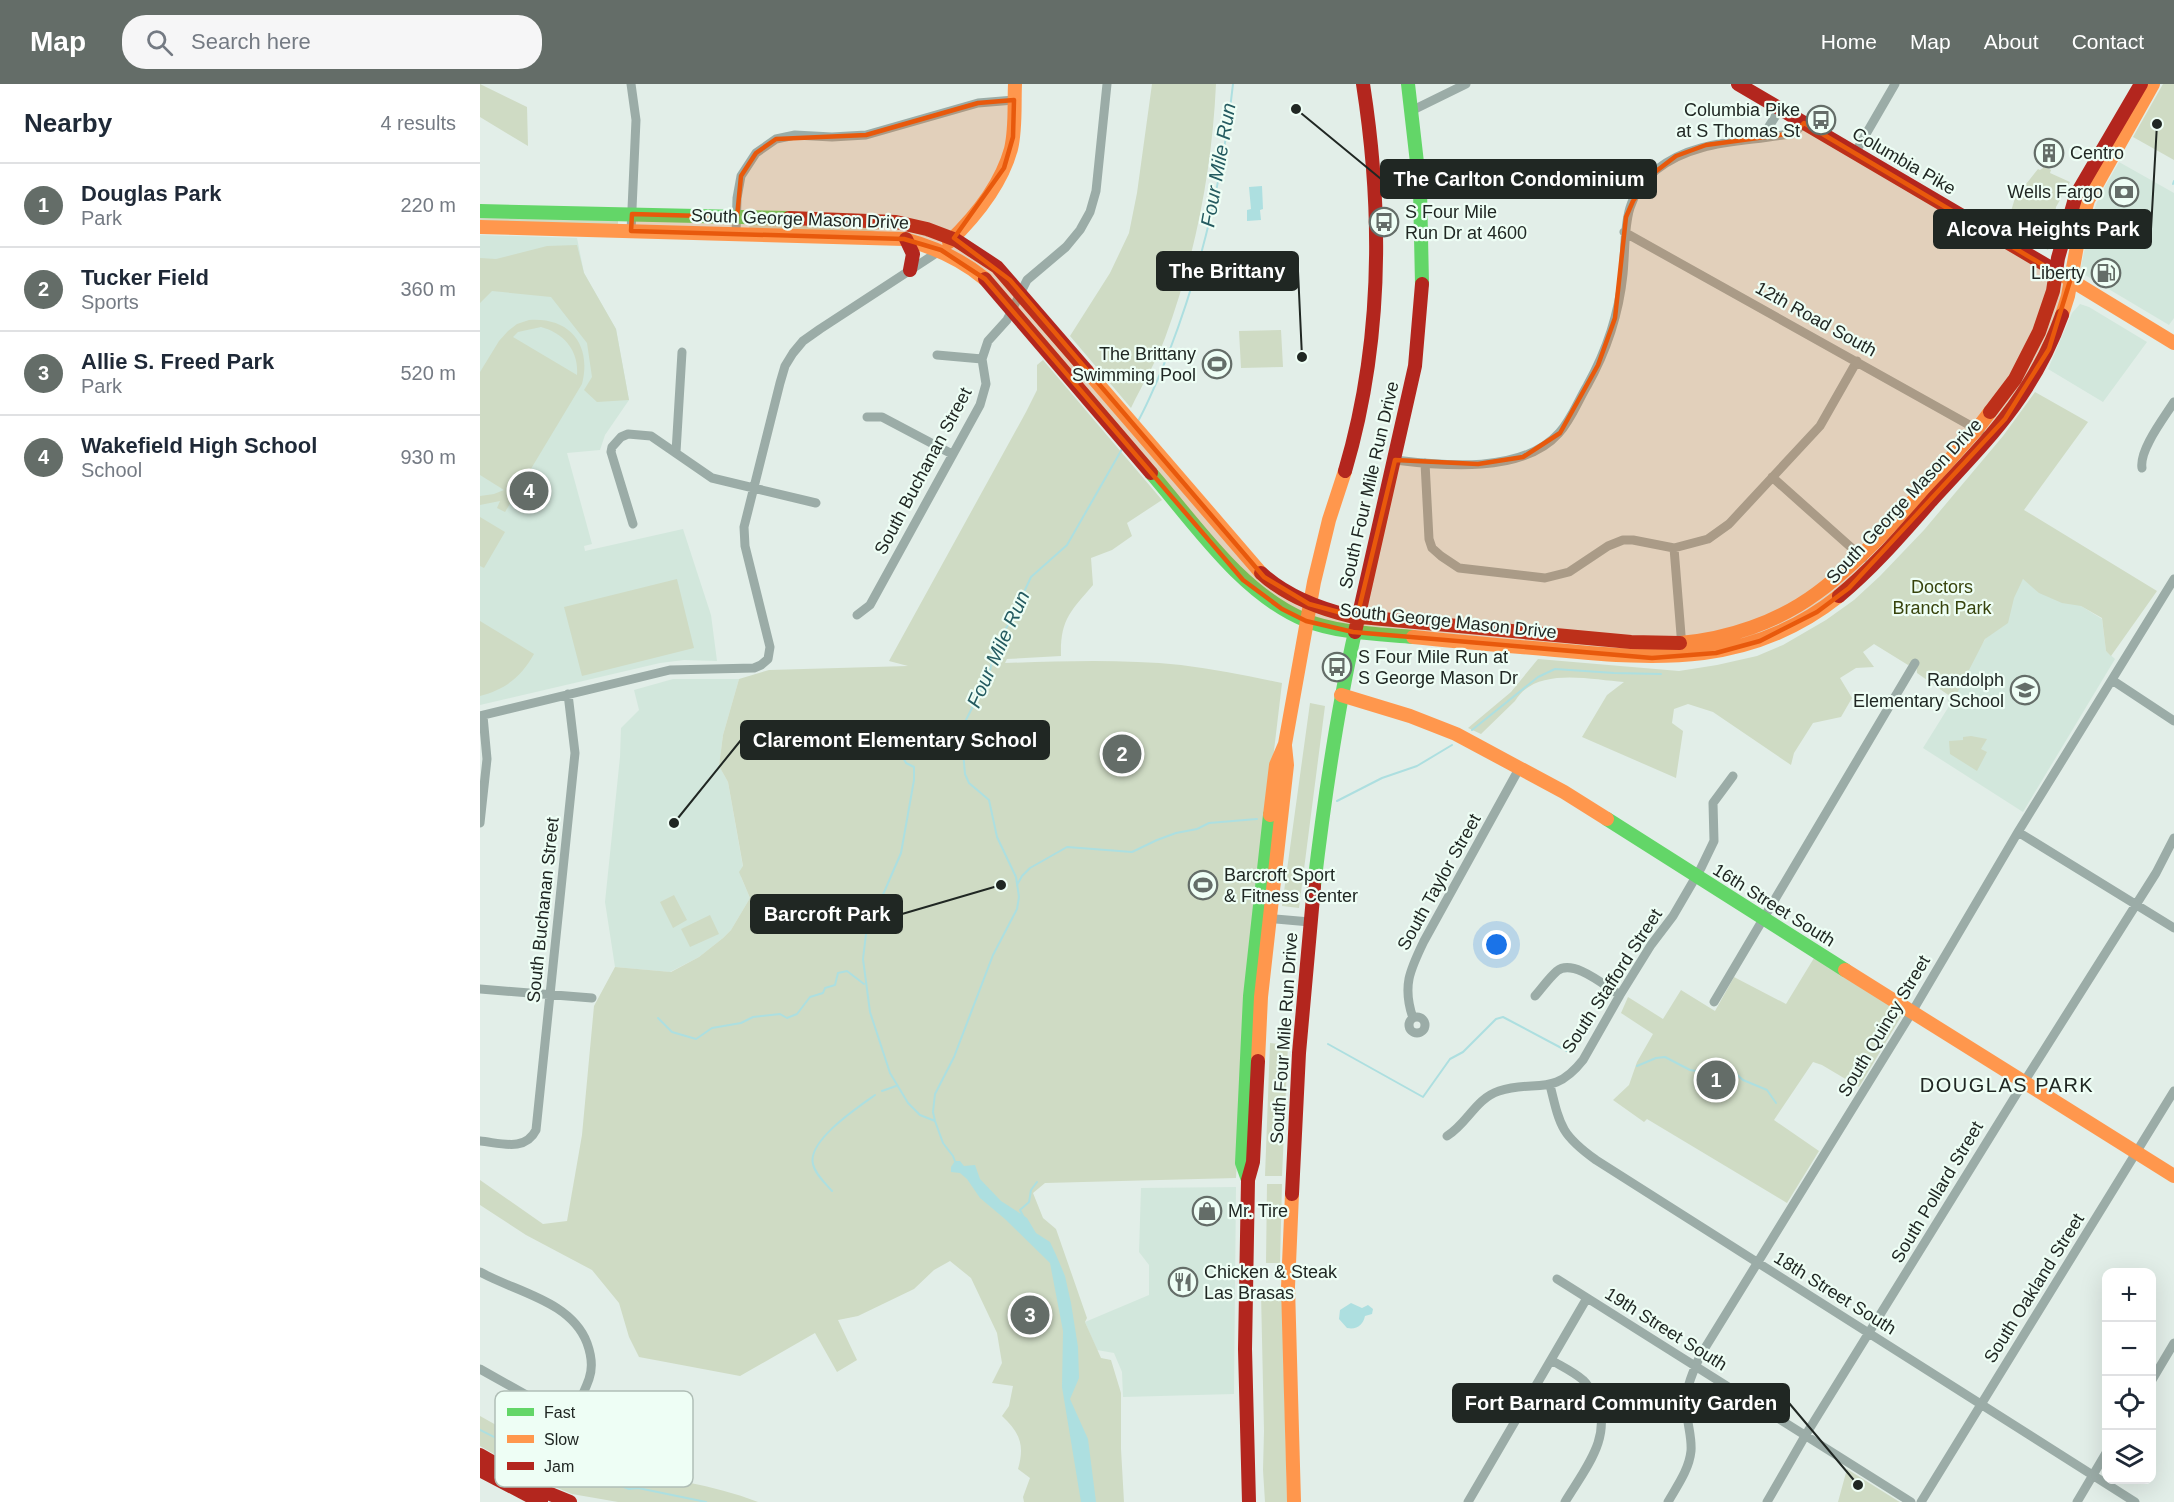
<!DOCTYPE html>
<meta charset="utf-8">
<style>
body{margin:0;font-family:Arial,sans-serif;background:#f6f6f7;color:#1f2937}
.controls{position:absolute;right:18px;bottom:18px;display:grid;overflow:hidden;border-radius:12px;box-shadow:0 6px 24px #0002}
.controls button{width:54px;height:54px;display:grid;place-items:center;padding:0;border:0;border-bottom:2px solid #e0e1e3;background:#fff;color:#1f2937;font:30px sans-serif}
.you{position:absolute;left:1017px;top:861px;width:21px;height:21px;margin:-15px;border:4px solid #fff;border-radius:50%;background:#1a73e8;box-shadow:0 0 0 9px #1a73e833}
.badge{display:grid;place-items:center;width:39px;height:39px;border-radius:50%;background:#646d68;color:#fff;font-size:20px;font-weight:700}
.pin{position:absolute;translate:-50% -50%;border:3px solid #fff;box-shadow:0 2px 6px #0006}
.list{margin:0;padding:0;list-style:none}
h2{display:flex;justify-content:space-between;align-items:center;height:78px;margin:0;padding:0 24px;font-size:26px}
h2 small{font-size:20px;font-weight:400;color:#747a83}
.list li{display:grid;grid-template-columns:39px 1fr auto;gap:18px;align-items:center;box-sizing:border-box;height:84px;padding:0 24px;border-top:2px solid #e0e1e3}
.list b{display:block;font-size:22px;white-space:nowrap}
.list p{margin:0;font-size:20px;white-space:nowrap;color:#747a83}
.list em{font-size:20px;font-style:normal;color:#747a83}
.icon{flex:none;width:33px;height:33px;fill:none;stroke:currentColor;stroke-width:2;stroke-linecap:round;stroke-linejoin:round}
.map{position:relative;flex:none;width:1694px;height:1418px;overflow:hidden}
header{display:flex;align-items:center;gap:36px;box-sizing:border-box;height:84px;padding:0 30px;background:#646d68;color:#fff}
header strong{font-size:28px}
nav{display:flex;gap:33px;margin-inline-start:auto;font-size:21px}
.search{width:420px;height:54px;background:#f6f6f7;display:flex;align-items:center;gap:15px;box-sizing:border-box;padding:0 21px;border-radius:24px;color:#747a83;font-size:22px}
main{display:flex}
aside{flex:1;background:#fff}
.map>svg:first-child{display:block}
.built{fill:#d2e7dc}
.green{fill:#cfdbc4;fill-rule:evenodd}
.water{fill:#addfe0}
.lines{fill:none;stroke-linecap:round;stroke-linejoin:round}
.stream{stroke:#addfe0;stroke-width:2}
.street{stroke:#9baca7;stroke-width:9}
.fast{stroke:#63d668;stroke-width:14}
.slow{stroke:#ff974d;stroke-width:14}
.jam{stroke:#b3261e;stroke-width:14}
.marked{fill:#e8590c;fill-opacity:0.2;stroke:#e8590c;stroke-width:4.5;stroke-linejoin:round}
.labels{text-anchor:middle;stroke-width:4.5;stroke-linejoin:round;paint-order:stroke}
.poi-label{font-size:18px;fill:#202723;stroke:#eefef5;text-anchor:start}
.street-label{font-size:18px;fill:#202723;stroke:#eefef5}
.park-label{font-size:18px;fill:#37430c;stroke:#eefef5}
.water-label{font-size:20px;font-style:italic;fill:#245b60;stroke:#eefef5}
.neighbourhood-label{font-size:20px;letter-spacing:1.5px;fill:#202723;stroke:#eefef5}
.key{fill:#eefef5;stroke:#b0beb6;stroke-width:1.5}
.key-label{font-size:16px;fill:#202723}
.leader{fill:none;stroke:#202723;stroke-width:2}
.callout-dot{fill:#202723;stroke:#eefef5;stroke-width:2}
.callout{fill:#202723;stroke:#202723;stroke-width:2}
.callout-label{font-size:20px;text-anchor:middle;font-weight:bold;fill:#fff}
</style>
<header>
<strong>Map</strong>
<div class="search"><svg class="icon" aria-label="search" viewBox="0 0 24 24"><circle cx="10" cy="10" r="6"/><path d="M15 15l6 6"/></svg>Search here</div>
<nav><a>Home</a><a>Map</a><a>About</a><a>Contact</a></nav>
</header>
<main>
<aside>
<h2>Nearby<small>4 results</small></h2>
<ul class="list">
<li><span class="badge">1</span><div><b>Douglas Park</b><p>Park</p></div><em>220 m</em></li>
<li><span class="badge">2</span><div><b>Tucker Field</b><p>Sports</p></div><em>360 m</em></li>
<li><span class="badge">3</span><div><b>Allie S. Freed Park</b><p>Park</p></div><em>520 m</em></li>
<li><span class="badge">4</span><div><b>Wakefield High School</b><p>School</p></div><em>930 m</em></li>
</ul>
</aside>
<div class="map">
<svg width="1694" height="1418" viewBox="0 0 1694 1418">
<rect width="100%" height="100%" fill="#e2eee8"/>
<path class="built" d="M1639 78 1694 109V234L1689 241 1600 188 1611 133 1620 111Z
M0 151 97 154 104 189 136 245 149 316 125 351 120 366 87 369 112 460 104 462 105 467 203 445 231 531 237 577 204 576 180 579 0 621Z
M1600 220 1609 223 1667 258 1623 318 1568 285 1592 229Z
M1543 495 1585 512 1622 535 1626 567 1635 575 1543 728 1443 664 1471 619 1467 616Z
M193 595H259L243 651 239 682 248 698 263 783 261 793 270 814 251 846 243 854 219 873 190 888 135 883 125 818 140 673 141 644 159 626 154 606Z
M756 1103 754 1310 643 1313 642 1288 634 1269 617 1266 605 1238 669 1211V1181L659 1168 661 1104Z"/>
<path class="green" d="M0 0 47 23 48 62 0 33Z
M672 0H736C732 87 715 173 685 254 676 278 662 301 651 324L590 252 630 189 649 149 657 109Z
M1683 0H1694V76L1653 53Z
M1562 81 1571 86 1570 89 1590 98 1576 123 1570 161 1568 166 1518 134 1528 137 1535 114 1558 85 1560 86 1563 84Z
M0 131 138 134V142L0 139Z
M270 137 405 140 448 149 447 153C426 146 407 142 385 149L269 146Z
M97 161 104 189 136 245 149 316 117 318 104 306 112 293 107 259 71 213 12 207 0 219V174L16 175 67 162Z
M49 236C90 233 112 261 102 300L25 428 17 424 20 417 0 421V412L14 410 24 406 0 391V288L19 257 28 247 37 240ZM61 243C84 249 99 267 97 291L33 253 38 248Z
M801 246 803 283 761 284 759 247Z
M563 276 682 416 647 439 652 452 632 466 611 474 613 501C591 527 580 535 581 572L527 575 525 579C584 577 643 575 701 581 735 585 768 592 802 599L771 861 756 1094 565 1099 553 1109 563 1134 576 1145 607 1234 605 1238 621 1274 631 1276 641 1309V1365L644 1418H544L543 1413 550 1394 538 1385C545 1361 540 1349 522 1332L529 1322 533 1302 512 1299 522 1279 517 1249 491 1194 470 1177 454 1186 434 1205 378 1232 358 1236 377 1276 357 1288 335 1249 260 1292 159 1273 149 1253 139 1219 112 1186 46 1151 0 1121V1096L63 1140 87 1137 102 1051 114 922 135 883 191 888 219 873 243 854 251 846 270 814 259 788 263 782 248 698 239 682 243 651 259 595 289 586 428 582 409 577 546 328 557 306V281Z
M1555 308 1608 338 1544 426 1677 507 1631 572 1626 567 1622 534 1601 522 1582 519 1559 509 1543 495 1534 514 1528 539 1505 555 1474 615 1437 589 1436 577 1428 581 1394 560 1383 568 1394 583 1376 584 1360 594 1372 614 1361 633 1333 639 1314 669 1311 681 1233 628 1208 620 1194 625 1192 639 1203 647 1196 694 1102 653 1127 611 1144 598C1111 596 1056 582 1035 617L1001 650 988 644 1031 608 1058 575 1199 587 1237 581 1277 572 1303 561 1346 536 1374 516 1400 492 1444 446 1523 352Z
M0 433 25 448 4 484 0 482Z
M197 495 214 564 102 592 84 523Z
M0 537 54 570C41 593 26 605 0 612Z
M830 619 845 622 819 824 802 822Z
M1491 652 1507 655 1501 665 1507 668 1497 687 1470 670 1469 657 1483 656V653Z
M194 811 207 836 193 844 180 818Z
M230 831 239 850 210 863 201 845Z
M1334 874 1421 928 1422 931 1379 1003 1342 981 1333 978 1294 1036 1339 1067 1307 1119 1167 1035 1164 1038 1133 1016 1149 1001 1157 978 1173 950 1141 929 1148 913 1183 935 1201 906 1235 927 1254 893 1306 920Z
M790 959 808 961 802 1092H785Z
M787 1100H802L800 1179H786Z
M802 1208 807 1418H785L783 1386 784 1347 781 1209Z
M0 1332 41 1355 106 1379C117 1378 127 1383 138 1385 185 1395 232 1400 278 1418H138L92 1410 65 1399 0 1362Z
M1367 1385 1418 1417 1420 1418H1358Z"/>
<path class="water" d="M782 102 783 125 780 126 781 136 767 137V126L771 125 769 103Z
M475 1077H480L484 1082 495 1081 500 1095 521 1117 547 1134 556 1149 570 1158 577 1173 585 1192 591 1219 598 1263 599 1294 590 1315 608 1355 616 1418H601L582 1303 583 1247 570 1179 525 1135 500 1114 487 1095 480 1089 471 1088V1083Z
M871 1219 882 1224 888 1221 893 1225 892 1230 885 1232C883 1241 877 1246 867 1244L859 1235 860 1226Z"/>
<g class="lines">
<path class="stream" d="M1693 100 1694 97
M657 339C670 316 679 292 689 268 722 182 743 91 753 0
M279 645C286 647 288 645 295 645 305 645 306 647 317 645 326 651 337 660 347 663 360 665 368 660 378 672L382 671 390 674 398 667 407 670 409 668 421 670 426 679 434 683V696L421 769 386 850 383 875 390 928 410 989 428 1019 440 1031 455 1037
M992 646 1058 593 1075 585 1134 589 1181 590
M857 717 902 694 937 682 972 661
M537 801 542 792 550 784 587 763 652 768 677 756 696 749 717 745 729 739 777 735
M178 934 192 948 216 955 232 944 261 939 273 933 300 930 307 934 317 930 330 913 343 909 345 904 355 901 358 889 367 887 384 900
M848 960 943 1013 970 975 983 968 1016 935 1023 933 1087 967
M1157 982 1176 974 1185 973 1210 986 1216 987 1235 979 1245 980 1263 996 1287 1006 1296 1019
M402 1007 416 1002
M476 1080 473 1072 463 1059 455 1037 453 1028 455 1010 474 973 513 871 537 825 539 813 536 793 517 753 509 716 489 699 485 690 481 646 509 590 517 558 530 538 551 493 587 461 642 365
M352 1107C345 1099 335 1090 333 1080 327 1057 378 1023 395 1011
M544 1134 540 1126 549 1118 551 1106 557 1098
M0 1346 70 1381
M73 1385 89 1392 103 1391 118 1399 133 1402 139 1401 149 1405 158 1404 226 1418"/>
<path class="street" d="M933 26 986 0
M1275 53 1286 47 1300 25
M1375 69 1415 0
M151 147 156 36 151 0
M1144 148 1500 347
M256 150 257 114 261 92 276 69 296 55 315 51 352 53 386 51 498 19 534 16
M457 271 502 275
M387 333H402L472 370
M196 368 202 268
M915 376C963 382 1043 390 1079 349 1091 336 1098 317 1107 302 1126 268 1139 229 1143 190 1147 149 1140 116 1176 86 1216 54 1267 59 1314 49L1324 39
M945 379 949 455 952 464 961 472 979 484 1065 494 1089 488 1128 462 1143 456H1153L1194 464 1228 455 1249 440 1340 342 1377 277
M1662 384C1659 366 1684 334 1694 318
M1292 393 1383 474
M153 440 131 368 132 363 141 353 148 350 171 352 232 394 336 419
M1194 464 1202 563
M377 531 390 521 500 321 506 300 502 275 508 257 527 236 547 196 586 163 600 146 610 128 616 107 627 0
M1632 596 1694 637
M0 632 190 586 274 584 281 581 288 575 290 563 265 462 264 443 300 299 305 282 313 269 323 257 340 245 461 166
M0 739 7 675 3 632
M1538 748 1694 844
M784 834 830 838
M0 905 112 914
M1055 912C1062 904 1069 894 1077 887 1093 874 1125 902 1140 911
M1234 918 1435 579
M929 941a8 8 0 1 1 16 0a8 8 0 1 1-16 0Z
M933 934C922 902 930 886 944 857L1040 683
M1070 1001C1080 1042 1081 1051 1116 1076L1655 1418
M967 1052C988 1039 995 1015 1019 1007 1056 995 1073 1014 1103 976L1140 911 1171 861 1193 832 1221 784 1234 757 1233 719 1253 692
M0 1057C21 1059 45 1068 56 1046L95 669 88 610
M0 1188C36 1208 91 1217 107 1259 111 1270 113 1284 109 1295 101 1318 87 1339 78 1362
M1077 1195 1431 1418
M1071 1276C1081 1282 1094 1288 1103 1296 1107 1300 1111 1306 1114 1312 1136 1350 1104 1386 1085 1418
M0 1285 89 1335
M1672 1296 1694 1259
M988 1418 1107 1214
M1188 1418C1197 1402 1209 1386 1211 1367 1212 1354 1208 1343 1207 1330 1204 1307 1211 1292 1220 1272L1432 928 1538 748 1694 495
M1287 1418 1325 1352 1544 998 1676 789 1694 754
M1441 1418 1694 1007
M1597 1418 1626 1369"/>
<path class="fast" d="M928 0 940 105 942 200
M0 127 309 134
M671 389C715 440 762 510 825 536 856 549 900 550 933 553
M1127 735 1365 886
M834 802C844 717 856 632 875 548
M768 1096 762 1079 770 912 790 731"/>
<path class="slow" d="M0 143 424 155C454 163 481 175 505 195
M469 158C495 133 521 101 531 65 536 44 534 22 535 0
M1571 184 1694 259
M1582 231 1588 212 1600 145 1608 116 1673 0
M607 287 781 489
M933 553C981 558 1028 562 1075 566 1180 576 1271 582 1359 512
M1200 559C1248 555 1298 538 1337 509 1395 466 1448 399 1497 345L1510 328
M861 611 930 632 976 650 1084 708 1127 735
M790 731 796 681 805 660 834 498 849 436 865 387
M1365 886 1694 1092
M778 977 781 913 807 681 805 662
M812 1110 808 1203 814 1418"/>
<path class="jam" d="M1258 0 1571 184
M309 134 416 138 447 145 476 156 517 183 607 287
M426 155 433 170 430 186
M505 195 671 389
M1510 328 1535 295 1559 248 1573 207 1578 174 1596 111 1661 0
M865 387C902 262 903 128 883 0
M781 489C806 512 837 524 870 532L1151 558 1200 559
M1359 512C1393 484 1422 450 1451 417 1508 355 1553 312 1582 231
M875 548 935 282 942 200
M812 1110 819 969 834 802
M0 1371 63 1407 90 1418
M0 1386 61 1418
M769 1418 765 1265 768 1096 773 1078 778 977"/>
</g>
<path class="marked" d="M534 16 533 53 524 84 474 154 530 196 784 493 829 520 877 533 915 376 998 380 1043 373 1080 349 1118 281 1135 234 1146 133 1153 117 1175 88 1196 72 1226 61 1314 49 1324 39 1590 197 1569 265 1525 335 1369 504 1337 528 1280 557 1236 569 1172 574 873 548 826 537 802 525 763 496 505 195 461 166 424 155 151 147 152 130 257 133 261 92 276 69 296 55 386 51 498 19Z"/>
<defs>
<g id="bus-ring" transform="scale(1.5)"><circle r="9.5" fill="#eefef5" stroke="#646d68" stroke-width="1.5"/><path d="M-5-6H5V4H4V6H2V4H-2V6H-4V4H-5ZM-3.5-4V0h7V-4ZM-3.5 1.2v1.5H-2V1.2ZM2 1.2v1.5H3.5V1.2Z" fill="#646d68"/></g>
<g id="building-ring" transform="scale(1.5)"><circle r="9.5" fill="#eefef5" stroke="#646d68" stroke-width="1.5"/><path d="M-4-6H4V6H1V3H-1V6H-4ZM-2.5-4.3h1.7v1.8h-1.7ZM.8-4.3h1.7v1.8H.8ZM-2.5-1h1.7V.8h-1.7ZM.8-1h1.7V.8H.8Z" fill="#646d68"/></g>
<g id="bank-ring" transform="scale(1.5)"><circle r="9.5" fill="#eefef5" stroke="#646d68" stroke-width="1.5"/><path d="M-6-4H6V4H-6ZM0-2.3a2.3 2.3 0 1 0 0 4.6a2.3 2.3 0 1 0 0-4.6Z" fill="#646d68"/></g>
<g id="fuel-ring" transform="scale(1.5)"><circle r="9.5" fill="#eefef5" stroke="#646d68" stroke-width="1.5"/><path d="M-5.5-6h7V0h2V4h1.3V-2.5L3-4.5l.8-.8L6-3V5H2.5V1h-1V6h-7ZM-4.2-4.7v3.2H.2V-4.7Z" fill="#646d68"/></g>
<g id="stadium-ring" transform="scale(1.5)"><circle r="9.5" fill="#eefef5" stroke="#646d68" stroke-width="1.5"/><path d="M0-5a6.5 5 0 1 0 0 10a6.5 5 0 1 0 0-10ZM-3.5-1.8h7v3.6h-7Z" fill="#646d68"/></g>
<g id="school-ring" transform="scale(1.5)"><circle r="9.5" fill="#eefef5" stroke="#646d68" stroke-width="1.5"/><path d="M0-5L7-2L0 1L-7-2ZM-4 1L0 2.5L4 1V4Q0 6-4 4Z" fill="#646d68"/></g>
<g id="shop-ring" transform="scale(1.5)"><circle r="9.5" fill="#eefef5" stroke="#646d68" stroke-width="1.5"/><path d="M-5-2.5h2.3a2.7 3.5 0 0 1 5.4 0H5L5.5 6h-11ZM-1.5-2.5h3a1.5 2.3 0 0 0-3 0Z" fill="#646d68"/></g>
<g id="restaurant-ring" transform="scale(1.5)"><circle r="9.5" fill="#eefef5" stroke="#646d68" stroke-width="1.5"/><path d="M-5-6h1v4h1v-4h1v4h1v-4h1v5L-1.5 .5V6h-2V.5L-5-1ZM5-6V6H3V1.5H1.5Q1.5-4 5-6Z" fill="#646d68"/></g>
</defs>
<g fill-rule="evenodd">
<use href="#bus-ring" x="1341" y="36"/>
<use href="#building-ring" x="1569" y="69"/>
<use href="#bank-ring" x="1644" y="108"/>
<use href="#bus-ring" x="904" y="138"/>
<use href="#fuel-ring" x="1626" y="189"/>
<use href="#stadium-ring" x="737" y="280"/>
<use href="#bus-ring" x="857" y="583"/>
<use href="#school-ring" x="1545" y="606"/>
<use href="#stadium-ring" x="723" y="801"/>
<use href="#shop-ring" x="727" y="1127"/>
<use href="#restaurant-ring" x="703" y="1198"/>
</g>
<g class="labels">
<g class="poi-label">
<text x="1320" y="32" text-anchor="end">Columbia Pike<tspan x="1320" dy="21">at S Thomas St</tspan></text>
<text x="1590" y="75">Centro</text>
<text x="1623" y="114" text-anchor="end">Wells Fargo</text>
<text x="925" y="134">S Four Mile<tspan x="925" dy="21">Run Dr at 4600</tspan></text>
<text x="1605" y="195" text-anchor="end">Liberty</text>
<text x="716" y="276" text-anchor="end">The Brittany<tspan x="716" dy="21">Swimming Pool</tspan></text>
<text x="878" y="579">S Four Mile Run at<tspan x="878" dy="21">S George Mason Dr</tspan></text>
<text x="1524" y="602" text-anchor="end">Randolph<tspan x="1524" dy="21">Elementary School</tspan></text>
<text x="744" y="797">Barcroft Sport<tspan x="744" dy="21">&amp; Fitness Center</tspan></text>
<text x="748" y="1133">Mr. Tire</text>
<text x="724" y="1194">Chicken &amp; Steak<tspan x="724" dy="21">Las Brasas</tspan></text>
</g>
<g class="street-label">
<text transform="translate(1424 77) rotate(30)" y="6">Columbia Pike</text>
<text transform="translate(320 135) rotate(2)" y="6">South George Mason Drive</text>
<text transform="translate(1336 235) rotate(29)" y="6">12th Road South</text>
<text transform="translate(443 387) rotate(-62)" y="6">South Buchanan Street</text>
<text transform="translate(889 401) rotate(-77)" y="6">South Four Mile Run Drive</text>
<text transform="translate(1424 417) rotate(-47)" y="6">South George Mason Drive</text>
<text transform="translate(968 537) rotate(6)" y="6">South George Mason Drive</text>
<text transform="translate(959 798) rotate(-61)" y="6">South Taylor Street</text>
<text transform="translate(1294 821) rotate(32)" y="6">16th Street South</text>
<text transform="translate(63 826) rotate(-84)" y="6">South Buchanan Street</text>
<text transform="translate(1132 897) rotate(-57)" y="6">South Stafford Street</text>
<text transform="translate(1404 942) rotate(-59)" y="6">South Quincy Street</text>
<text transform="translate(804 954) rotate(-86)" y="6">South Four Mile Run Drive</text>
<text transform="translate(1457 1108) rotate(-59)" y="6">South Pollard Street</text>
<text transform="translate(1554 1204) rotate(-58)" y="6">South Oakland Street</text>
<text transform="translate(1355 1209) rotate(32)" y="6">18th Street South</text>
<text transform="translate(1186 1245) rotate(32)" y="6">19th Street South</text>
</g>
<g class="park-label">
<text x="1462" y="509">Doctors<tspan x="1462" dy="21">Branch Park</tspan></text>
</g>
<g class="water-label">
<text transform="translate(738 81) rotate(-80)" y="7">Four Mile Run</text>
<text transform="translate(518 565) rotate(-66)" y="7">Four Mile Run</text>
</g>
<g class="neighbourhood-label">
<text x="1527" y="1008">DOUGLAS PARK</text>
</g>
</g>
<rect x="15" y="1307" width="198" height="96" rx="9" class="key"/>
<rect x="27" y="1324" width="27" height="8" fill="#63d668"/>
<rect x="27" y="1351" width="27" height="8" fill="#ff974d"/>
<rect x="27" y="1378" width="27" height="8" fill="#b3261e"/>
<g class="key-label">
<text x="64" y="1334">Fast</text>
<text x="64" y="1361">Slow</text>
<text x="64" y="1388">Jam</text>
</g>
<path class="leader" d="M816 25L901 95M1677 40L1671 145M822 273L818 187M194 739L261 656M521 801L422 830M1378 1401L1309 1319"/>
<g class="callout-dot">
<circle cx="816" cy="25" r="6"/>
<circle cx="1677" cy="40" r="6"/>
<circle cx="822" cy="273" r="6"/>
<circle cx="194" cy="739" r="6"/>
<circle cx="521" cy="801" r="6"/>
<circle cx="1378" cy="1401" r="6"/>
</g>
<g class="callout">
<rect x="901" y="76" width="275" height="38" rx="6"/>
<rect x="1454" y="126" width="217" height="38" rx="6"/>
<rect x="677" y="168" width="141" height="38" rx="6"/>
<rect x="261" y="637" width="308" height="38" rx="6"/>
<rect x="271" y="811" width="151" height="38" rx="6"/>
<rect x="973" y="1300" width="336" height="38" rx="6"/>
</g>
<g class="callout-label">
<text x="1039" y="102">The Carlton Condominium</text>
<text x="1563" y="152">Alcova Heights Park</text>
<text x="747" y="194">The Brittany</text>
<text x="415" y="663">Claremont Elementary School</text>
<text x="347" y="837">Barcroft Park</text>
<text x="1141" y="1326">Fort Barnard Community Garden</text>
</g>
</svg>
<div class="controls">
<button>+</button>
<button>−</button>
<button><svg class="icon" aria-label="locate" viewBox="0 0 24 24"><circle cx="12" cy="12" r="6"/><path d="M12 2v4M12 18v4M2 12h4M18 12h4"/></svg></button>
<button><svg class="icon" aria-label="layers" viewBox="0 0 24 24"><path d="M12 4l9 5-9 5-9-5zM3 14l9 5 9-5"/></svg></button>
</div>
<div class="you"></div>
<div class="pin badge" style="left:1236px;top:996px">1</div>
<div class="pin badge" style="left:642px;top:670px">2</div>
<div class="pin badge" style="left:550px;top:1231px">3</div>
<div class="pin badge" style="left:49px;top:407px">4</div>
</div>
</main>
